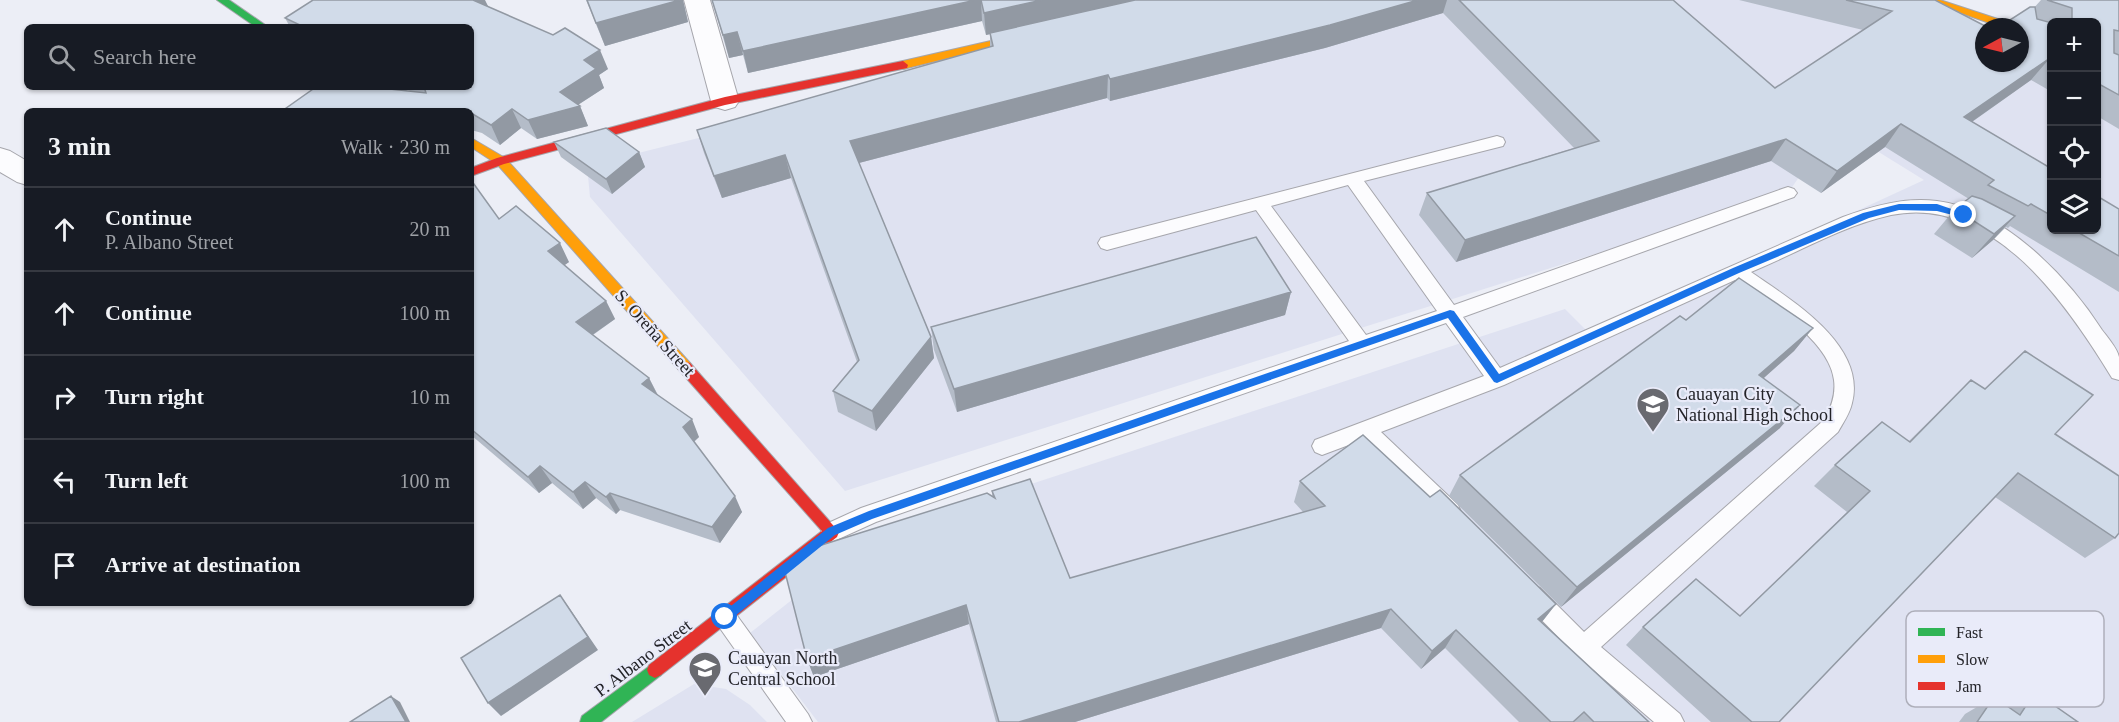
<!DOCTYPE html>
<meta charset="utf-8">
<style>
body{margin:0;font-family:"Times New Roman",serif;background:#20242c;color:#f1f3f6}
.controls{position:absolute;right:18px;top:18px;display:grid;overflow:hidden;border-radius:9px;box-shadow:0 2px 4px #0004}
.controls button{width:54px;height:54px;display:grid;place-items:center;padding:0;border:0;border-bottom:2px solid #363941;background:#171b24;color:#f1f3f6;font:30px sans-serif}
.compass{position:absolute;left:1975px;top:18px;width:54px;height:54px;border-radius:50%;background:#171b24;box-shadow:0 2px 4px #0004;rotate:263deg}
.stop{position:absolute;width:18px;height:18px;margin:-14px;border:4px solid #1a73e8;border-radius:50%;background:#fff}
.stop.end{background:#1a73e8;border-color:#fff;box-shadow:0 2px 6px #0008}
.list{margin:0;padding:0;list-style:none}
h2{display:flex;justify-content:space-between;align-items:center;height:78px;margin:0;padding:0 24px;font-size:26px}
h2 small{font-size:20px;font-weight:400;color:#9ea1a6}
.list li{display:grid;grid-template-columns:39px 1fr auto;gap:18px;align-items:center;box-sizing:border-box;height:84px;padding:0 24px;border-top:2px solid #363941}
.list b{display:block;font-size:22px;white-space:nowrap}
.list p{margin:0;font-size:20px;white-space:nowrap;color:#9ea1a6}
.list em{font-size:20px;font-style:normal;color:#9ea1a6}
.icon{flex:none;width:33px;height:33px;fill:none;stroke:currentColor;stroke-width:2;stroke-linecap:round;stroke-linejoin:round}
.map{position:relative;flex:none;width:2119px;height:722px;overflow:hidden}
.search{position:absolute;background:#171b24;box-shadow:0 2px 4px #0004;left:24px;top:24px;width:450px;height:66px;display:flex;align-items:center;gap:15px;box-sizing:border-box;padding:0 21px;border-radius:9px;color:#9ea1a6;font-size:22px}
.panel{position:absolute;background:#171b24;box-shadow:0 2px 4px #0004;left:24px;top:108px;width:450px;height:498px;border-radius:9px}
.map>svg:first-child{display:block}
.built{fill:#dfe2f1}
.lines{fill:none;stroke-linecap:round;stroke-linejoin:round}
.lane-casing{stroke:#a6a6ac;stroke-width:2}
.street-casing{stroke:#a6a6ac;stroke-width:2}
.fast-casing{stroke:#a6a6ac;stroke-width:2}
.slow-casing{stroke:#a6a6ac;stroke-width:2}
.jam-casing{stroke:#a6a6ac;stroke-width:2}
.lane{fill:#fcfcfe;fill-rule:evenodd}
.street{fill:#fcfcfe;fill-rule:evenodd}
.fast{fill:#30b455;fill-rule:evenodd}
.slow{fill:#ff9f0a;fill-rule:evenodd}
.jam{fill:#e5322d;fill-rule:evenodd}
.wall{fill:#b4bcc8}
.shaded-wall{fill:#9299a3}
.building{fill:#d1dbe9;stroke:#9299a3;stroke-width:1.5}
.route{fill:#1a73e8}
.labels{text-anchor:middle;stroke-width:4.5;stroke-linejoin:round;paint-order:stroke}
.street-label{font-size:18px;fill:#232328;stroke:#e9ebf9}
.poi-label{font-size:18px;fill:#232328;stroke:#e9ebf9;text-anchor:start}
.key{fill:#e9ebf9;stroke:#aeafba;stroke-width:1.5}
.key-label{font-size:16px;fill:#232328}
</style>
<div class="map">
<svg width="2119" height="722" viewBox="0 0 2119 722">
<rect width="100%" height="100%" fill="#eceef6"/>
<path class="built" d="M1254 0H1908L1984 27V63H2020L2051 44 2052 230H2096L2097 67 2119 78V722H818L750 633 846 557 885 532 1565 309 1590 334 1924 180 1835 125 1788 193 845 491 590 197 588 176 606 161Z
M694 684 726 689 750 705 767 722H632Z"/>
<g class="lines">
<g class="lane-casing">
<path id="lane" d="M1497 136 1503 138 1505 142 1503 146 1364 181 1454 305 1782 189 1788 187 1794 189 1797 193 1794 197 1463 317 1500 368 1843 217C1873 206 1904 197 1937 201 2003 209 2068 277 2102 330 2108 338 2117 348 2119 357 2119 364 2119 373 2119 380L2112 378C2067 304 1992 194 1891 215 1842 226 1797 253 1751 272 1791 300 1867 345 1852 403 1850 413 1843 423 1838 432L1601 647 1680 714 1684 722H1654L1576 655 1524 602 1521 595 1524 588 1532 585 1540 588 1584 632 1824 420C1831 408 1836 395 1834 380 1829 339 1766 302 1735 280L1504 385 1381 432 1458 505 1461 512 1458 519 1450 521 1442 519 1362 440 1322 455 1315 452 1312 446 1315 440 1484 376 1446 323 876 522 832 542 824 539 821 532 824 525 861 508 1349 341 1256 210 1107 250 1101 248 1098 243 1101 238ZM1348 185 1437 311 1366 335 1271 206Z
M725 606 733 610 808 714 812 722H786L717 624 714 617 717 610Z"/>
</g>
<g class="street-casing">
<path id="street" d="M684 0H710L739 101 735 107 725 110 715 107 711 101Z
M361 87H397L431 104 435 111C410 111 376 111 361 87Z
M0 148 10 151 27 161V185L17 182 0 172Z"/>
</g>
<g class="fast-casing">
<path id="fast" d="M217 0H229L268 27H256Z
M655 662 661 665 663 670 661 675 601 722H580L582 716Z"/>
</g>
<g class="slow-casing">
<path id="slow" d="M1924 0H1940L2016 25 2017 27H2001Z
M1035 31 1040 34 1039 36 903 69 898 65 903 61Z
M471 138 505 158 690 363 692 367 690 371H680L497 164 471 147Z"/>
</g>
<g class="jam-casing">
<path id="jam" d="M903 61 908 65 907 68 725 105 504 164 471 176V168L497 158 725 97Z
M685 362 690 363 839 532 837 537 661 675 655 678 649 675 647 670 649 665 822 531 680 371 678 367 680 363Z"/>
</g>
<use href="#lane" class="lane"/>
<use href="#street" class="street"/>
<use href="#fast" class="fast"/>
<use href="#slow" class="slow"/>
<use href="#jam" class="jam"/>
</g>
<path class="wall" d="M586 0H683L688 22 605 46Z
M712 0H1673L1775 88 1863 30 1739 0H1935L1984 63 2041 0H2119V129L2097 116V22H2052V92L2031 80 1972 122 2052 169V230H2097L2119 209V292L2010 226 2008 228 2006 227 1993 240 1972 258 1934 234 1955 209 1969 199 1885 147 1821 193 1771 161 1456 262 1419 215 1427 193 1574 148 1443 13 1325 48 1110 101 1107 98 859 163 931 337 934 358 876 431 838 412 833 391 857 362 791 178 722 198 704 153 697 130 990 47V34L986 35 982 21 748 73 743 55 729 58Z
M487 6 608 69 599 75 604 88 578 105 580 106 588 126 537 139 521 128 500 145 482 133 471 130V111L372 88 412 92 402 87H471V27H290L285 18Z
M554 142 639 152 645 167 612 194 561 157Z
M471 180 499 219 569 262 564 265 606 301 615 319 593 335 649 378 658 395 699 437 694 442 742 512 720 543 620 510 616 514 596 498 583 509 552 483 539 493 471 435Z
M1291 292 1285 315 957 412 934 350 931 327Z
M1686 320 1813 328 1794 351 1764 378 1780 428 1561 607 1449 496 1460 475Z
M1971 380 2055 434 2115 538 2085 558 1995 497 1779 722H1711L1626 645 1643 627 1740 616 1847 512 1814 486 1835 465 1909 441Z
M1300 481 1430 497 1556 604 1542 622 1649 722H1519L1445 648 1421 669 1381 628 1075 722H996L969 624 814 677 807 659 992 496V491L1070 578 1303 512 1294 502Z
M2035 692 2078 722H1959L1965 714 1994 697 2009 707Z"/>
<path class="shaded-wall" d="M466 0H485L488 6 474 16Z
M680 0H683L688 22 605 46 596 23Z
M976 0H981L982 21 748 73 743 51Z
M1042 0H1142L986 35 984 13Z
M1418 0H1447L1443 13 1325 48 1110 101V79Z
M737 32 743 55 729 58 723 35Z
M600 50 608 69 599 75 604 88 573 108 580 106 588 126 537 139 528 120 560 92 584 60Z
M2050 58 2031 80 1946 140 1964 117Z
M1108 75 1107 98 855 164 850 141Z
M512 109 521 128 500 145 491 125Z
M1901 124 1885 147 1821 193 1837 171Z
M1786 139 1771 161 1456 262 1465 240Z
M639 152 645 167 612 194 606 179Z
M785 155 791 178 722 198 714 176Z
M2015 216 1993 240 1972 258 1994 234Z
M560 243 569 262 558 270 548 251Z
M1291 292 1285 315 957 412 954 389Z
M606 301 615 319 585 340 576 322Z
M1813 328 1794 351 1741 398 1759 375Z
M931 337 934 358 876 431 872 411Z
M649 378 658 396 642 384Z
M1800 405 1780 428 1561 607 1577 587Z
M692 419 699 437 691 444 683 427Z
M540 466 552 483 539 493 528 477Z
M585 482 596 498 583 509 573 492Z
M610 493 620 510 616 514 606 497Z
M735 496 742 512 720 543 712 527Z
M560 595 570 609 598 650 501 716 488 703Z
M1556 604 1541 623 1538 619Z
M966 605 969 624 814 677 807 659Z
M1391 609 1381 628 1075 722H1019Z
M1456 630 1445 648 1421 669 1432 651Z
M391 696 400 702 410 722H406Z"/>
<path class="building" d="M313 0H473L553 35 565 28 600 50 584 60 596 69 560 92 580 106 528 120 512 109 491 125 471 113V111H282L316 87H371L426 93 424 87H471V27H304L285 18Z
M587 0H680L596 23Z
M712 0H976L743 51 737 32 723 35Z
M981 0H1042L984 13Z
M1135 0H1418L1330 25 1110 79 1108 75 850 141 931 337 872 411 833 391 859 360 785 155 714 176 697 130 993 46 990 33Z
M1459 0H1673L1775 88 1892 11 1846 0H1935L1987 27H1984V63H2020V27H1999L2030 7H2035L2037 19 2052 23V59L2050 58 1964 117 2052 169V216L2031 204 2028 206 1988 185 1994 180 1901 124 1837 171 1786 139 1465 240 1427 193 1599 141Z
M2047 0H2119V31L2114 30V53L2119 55V95L2097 83V22H2072V8Z
M606 128 639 152 606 179 554 142Z
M471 180 499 219 516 206 560 243 548 251 606 301 576 322 649 378 642 384 692 419 683 427 735 496 712 527 610 493 606 497 585 482 573 492 540 466 528 477 471 429Z
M1972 196 1982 199 2015 216 1994 234 1955 209Z
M2097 196 2119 209V256L2074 230H2097Z
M1256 237 1291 292 954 389 931 327Z
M1739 278 1813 328 1759 375 1800 405 1577 587 1460 475 1680 316 1686 320Z
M2025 351 2093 395 2055 434 2119 476V533L2115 538 2018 473 1779 722H1752L1643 627 1696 579 1740 616 1870 491 1835 465 1882 422 1910 442 1971 380 1985 389Z
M1363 435 1430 497 1440 490 1556 604 1538 619 1649 722H1594L1584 712 1573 722H1551L1456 630 1432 651 1391 609 1019 722H999L966 605 807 659 784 568 809 549 987 493 995 498 992 491 1030 479 1070 578 1325 506 1300 481Z
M560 595 588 637 488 703 461 658Z
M2035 692 2078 722H1977L1994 697 2020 715Z
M391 696 406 722H350Z"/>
<path class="route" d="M1899 204H1937L1969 215 1964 218 1937 211 1899 210 1869 218 1739 273 1497 383 1494 382 1448 318 872 519 835 535 729 621H721L720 617 721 614 828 528 869 511 1450 310 1454 311 1499 374 1733 268 1863 213Z"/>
<defs>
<g id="school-pin" transform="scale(1.725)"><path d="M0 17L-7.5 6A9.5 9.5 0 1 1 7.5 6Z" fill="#696a70" stroke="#e9ebf9"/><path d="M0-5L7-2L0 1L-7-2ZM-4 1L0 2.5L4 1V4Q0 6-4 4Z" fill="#fff"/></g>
</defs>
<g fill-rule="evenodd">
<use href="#school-pin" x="1653" y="404"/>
<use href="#school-pin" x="705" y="668"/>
</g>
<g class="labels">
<g class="street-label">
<text transform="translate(655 333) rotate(48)" y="6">S. Oreña Street</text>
<text transform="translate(643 658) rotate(-37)" y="6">P. Albano Street</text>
</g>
<g class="poi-label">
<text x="1676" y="400">Cauayan City<tspan x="1676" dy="21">National High School</tspan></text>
<text x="728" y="664">Cauayan North<tspan x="728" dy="21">Central School</tspan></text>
</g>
</g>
<rect x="1906" y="611" width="198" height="96" rx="9" class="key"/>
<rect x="1918" y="628" width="27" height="8" fill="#30b455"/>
<rect x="1918" y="655" width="27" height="8" fill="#ff9f0a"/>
<rect x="1918" y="682" width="27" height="8" fill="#e5322d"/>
<g class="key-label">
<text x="1956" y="638">Fast</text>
<text x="1956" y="665">Slow</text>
<text x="1956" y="692">Jam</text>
</g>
</svg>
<div class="controls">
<button>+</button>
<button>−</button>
<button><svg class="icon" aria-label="locate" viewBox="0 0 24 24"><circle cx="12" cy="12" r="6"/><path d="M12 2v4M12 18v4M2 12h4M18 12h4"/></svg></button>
<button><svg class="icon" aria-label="layers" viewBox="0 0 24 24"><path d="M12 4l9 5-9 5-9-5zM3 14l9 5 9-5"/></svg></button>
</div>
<svg class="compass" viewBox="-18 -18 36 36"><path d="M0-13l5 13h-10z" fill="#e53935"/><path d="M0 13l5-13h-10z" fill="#9ea1a6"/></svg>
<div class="stop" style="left:725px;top:617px"></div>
<div class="stop end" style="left:1964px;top:215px"></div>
<div class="search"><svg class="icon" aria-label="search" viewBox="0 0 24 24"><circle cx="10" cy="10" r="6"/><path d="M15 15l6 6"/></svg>Search here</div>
<section class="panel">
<h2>3 min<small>Walk · 230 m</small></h2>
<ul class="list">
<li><svg class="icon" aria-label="ahead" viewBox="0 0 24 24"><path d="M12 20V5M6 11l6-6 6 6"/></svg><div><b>Continue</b><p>P. Albano Street</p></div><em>20 m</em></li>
<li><svg class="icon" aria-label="ahead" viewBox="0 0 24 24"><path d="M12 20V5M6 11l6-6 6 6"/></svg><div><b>Continue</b></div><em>100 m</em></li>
<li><svg class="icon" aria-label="right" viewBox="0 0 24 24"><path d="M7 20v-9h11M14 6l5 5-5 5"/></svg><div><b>Turn right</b></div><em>10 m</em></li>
<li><svg class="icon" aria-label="left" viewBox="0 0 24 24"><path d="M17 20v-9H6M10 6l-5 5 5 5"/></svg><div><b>Turn left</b></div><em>100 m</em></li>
<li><svg class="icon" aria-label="arrive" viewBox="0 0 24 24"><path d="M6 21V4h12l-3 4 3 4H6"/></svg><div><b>Arrive at destination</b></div></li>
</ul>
</section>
</div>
